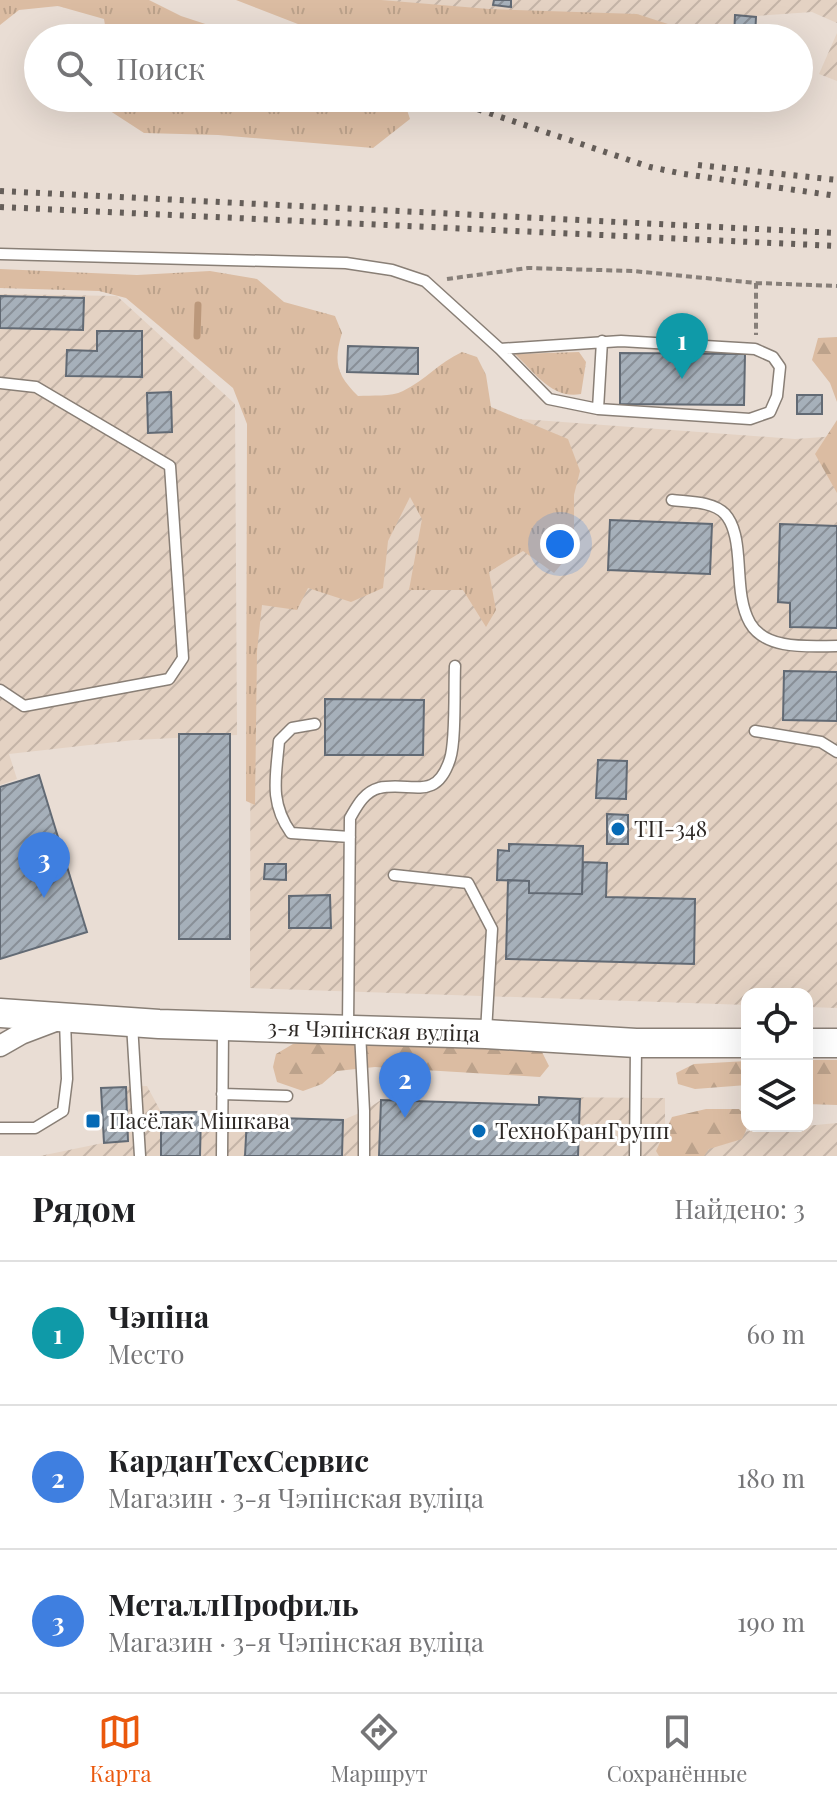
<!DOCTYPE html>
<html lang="ru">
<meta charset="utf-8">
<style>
body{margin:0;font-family:"Playfair Display",serif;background:#f2f2f2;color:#202124}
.controls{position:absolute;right:24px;bottom:24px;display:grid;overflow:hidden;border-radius:16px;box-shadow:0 8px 32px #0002}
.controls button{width:72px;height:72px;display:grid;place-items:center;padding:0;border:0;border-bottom:2px solid #e0e0e0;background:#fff;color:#202124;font:40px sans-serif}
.you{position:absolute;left:560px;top:544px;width:28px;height:28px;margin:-20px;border:6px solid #fff;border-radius:50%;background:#1a73e8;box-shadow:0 0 0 12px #1a73e833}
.badge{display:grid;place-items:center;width:52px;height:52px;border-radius:50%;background:#ea580c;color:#fff;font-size:26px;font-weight:700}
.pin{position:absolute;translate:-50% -66px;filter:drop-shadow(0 2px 4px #0008)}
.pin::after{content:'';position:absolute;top:42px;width:28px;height:24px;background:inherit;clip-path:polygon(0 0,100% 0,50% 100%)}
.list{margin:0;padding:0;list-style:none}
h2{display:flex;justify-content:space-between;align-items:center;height:104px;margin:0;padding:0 32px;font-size:34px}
h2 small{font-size:26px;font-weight:400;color:#757577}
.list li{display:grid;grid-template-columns:52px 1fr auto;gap:24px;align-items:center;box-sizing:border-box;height:144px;padding:0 32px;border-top:2px solid #e0e0e0}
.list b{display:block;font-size:30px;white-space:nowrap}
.list p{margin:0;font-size:26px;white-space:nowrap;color:#757577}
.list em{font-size:26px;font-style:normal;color:#757577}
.icon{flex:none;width:44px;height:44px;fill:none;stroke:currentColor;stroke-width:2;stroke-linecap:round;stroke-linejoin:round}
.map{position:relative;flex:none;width:837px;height:1156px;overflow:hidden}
.search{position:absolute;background:#fff;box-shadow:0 8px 32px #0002;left:24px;right:24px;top:24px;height:88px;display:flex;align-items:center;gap:20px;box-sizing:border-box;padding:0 28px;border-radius:44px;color:#757577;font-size:30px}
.sheet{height:536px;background:#fff}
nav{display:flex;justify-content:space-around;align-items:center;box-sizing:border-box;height:112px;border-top:2px solid #e0e0e0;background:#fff;font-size:22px;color:#757577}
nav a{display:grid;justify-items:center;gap:4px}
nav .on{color:#ea580c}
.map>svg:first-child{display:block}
.industrial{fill:url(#industrial-furrows)}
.grass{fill:url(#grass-tufts)}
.forest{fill:url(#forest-firs)}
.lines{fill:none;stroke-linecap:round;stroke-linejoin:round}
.stream{stroke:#bb987b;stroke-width:7}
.building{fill:url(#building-hatch);stroke:#626a74;stroke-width:2}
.service-casing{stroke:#897f76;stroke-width:13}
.minor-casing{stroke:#897f76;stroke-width:23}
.secondary-casing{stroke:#897f76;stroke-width:31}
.path{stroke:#877f79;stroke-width:4;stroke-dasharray:6 4;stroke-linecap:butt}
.service{stroke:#fff;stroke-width:10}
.minor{stroke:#fff;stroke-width:20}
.secondary{stroke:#fff;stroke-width:28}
.rail{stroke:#655e59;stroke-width:6;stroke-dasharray:4 8;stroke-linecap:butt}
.poi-dot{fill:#056ab6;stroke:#fff;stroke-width:3}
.labels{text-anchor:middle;stroke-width:6;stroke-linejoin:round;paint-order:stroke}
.poi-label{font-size:22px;fill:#2d2825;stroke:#fff;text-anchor:start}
.street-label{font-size:22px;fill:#2d2825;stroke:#fff}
</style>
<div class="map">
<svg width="837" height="1156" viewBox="0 0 837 1156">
<defs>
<pattern id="industrial-furrows" width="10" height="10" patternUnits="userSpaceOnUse" patternTransform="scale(2)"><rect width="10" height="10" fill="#e4d2c3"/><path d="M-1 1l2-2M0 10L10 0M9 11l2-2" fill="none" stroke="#c4b4a7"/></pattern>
<pattern id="grass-tufts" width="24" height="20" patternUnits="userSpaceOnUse" patternTransform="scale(2)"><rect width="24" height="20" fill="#dbbca2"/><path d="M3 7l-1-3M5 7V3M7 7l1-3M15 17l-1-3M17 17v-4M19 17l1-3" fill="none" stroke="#bca28b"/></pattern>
<pattern id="forest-firs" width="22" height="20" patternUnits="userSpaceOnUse" patternTransform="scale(2)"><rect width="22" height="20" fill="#dbbca2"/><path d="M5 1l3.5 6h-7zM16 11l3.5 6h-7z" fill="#bca28b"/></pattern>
<pattern id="building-hatch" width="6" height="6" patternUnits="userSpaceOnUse" patternTransform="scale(2)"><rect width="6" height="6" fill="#a6b0ba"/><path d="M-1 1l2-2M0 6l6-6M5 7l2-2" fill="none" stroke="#888f97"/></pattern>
</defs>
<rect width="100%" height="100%" fill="#e9ddd4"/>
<path class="industrial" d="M327 0H837V23L812 12 756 16 755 38H670Z
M837 33V81L819 74Z
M0 294 117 296 235 404 237 735 134 740 9 754 17 779 0 785Z
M251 399 795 439 837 436V1008L807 1007V994H747V1005L250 988Z
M147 1086 161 1112 343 1120 364 1111 381 1100 538 1105 540 1097 665 1098V1139L837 1123V1156H40L103 1143 101 1088Z"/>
<path class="grass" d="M0 0H149L181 16 248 38H107L104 19 58 6 19 10 0 25Z
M236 0H381L489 9 637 14 668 24 683 38H334Z
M100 98H395L404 101 410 119 373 148 218 135 144 133 104 107Z
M0 269 137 275 210 271 257 279 284 302 335 316 342 333C333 363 337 375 358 396 372 395 391 397 403 391 426 380 438 363 462 352L477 357 486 375 491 407 568 439 580 471 574 495V549L554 573 523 551 489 572 496 610 486 627 463 590H409L422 519 410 497 388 541 383 588 351 602 308 588 297 610 262 605 257 651 255 805 246 801 247 424 233 388 126 298 99 291 0 288Z
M579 352 586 362 581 394C553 400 534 372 515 354Z"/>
<path class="forest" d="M837 337V402L830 383 812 360 818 338Z
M837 420V493L815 454Z
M329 1038 519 1045 542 1052 549 1066 540 1077 375 1067 337 1071 322 1084 303 1091 277 1082 273 1067 276 1054 293 1044Z
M807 1060H837V1105L807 1104Z
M747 1061V1085L695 1089 678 1084 676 1073 694 1064Z
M706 1109H739C749 1121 749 1126 742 1139L709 1149 704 1156H659L656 1151 672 1117Z"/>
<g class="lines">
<path class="stream" d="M197 336 198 305"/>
</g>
<path class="building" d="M494 0H511V7L493 5Z
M735 15 756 17 755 38H734Z
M0 296 84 298 83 330 0 328Z
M97 331H142V377L66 376 67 350 97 351Z
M348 346 418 348V374L347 372Z
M620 353 745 354 744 405 620 404Z
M171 392 172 432 148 433 147 393Z
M797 395H822V414H797Z
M610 520 712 524 710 574 608 570Z
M780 524 837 526V628L790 627V603L778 602Z
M784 671 837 672V721L783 720Z
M325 699 424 700 423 755H325Z
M179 734H230V939H179Z
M598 760 627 761 626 799 596 798Z
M39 775 87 932 0 959V787Z
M607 814 628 815V844H607Z
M509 844 583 846 582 894 529 893V881L497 880 498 850 509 851Z
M583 862 607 863 606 897 695 899 694 964 506 959 508 880 529 881V893L582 894Z
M265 864H286V880L264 879Z
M330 895 331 928H289V896Z
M126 1087 128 1141 104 1143 101 1088Z
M539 1097 580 1099 578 1156H379L381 1100 539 1105Z
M161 1112H201L200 1156H161Z
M247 1117 343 1120 342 1156H245Z"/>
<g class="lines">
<g class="service-casing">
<path id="service" d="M0 254 346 263 392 270 425 281 500 349 549 399 598 409 750 419 770 412 777 396 780 367 773 357 755 349 621 341 500 349
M0 383 36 387 170 466 183 658 169 679 24 706 0 690
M598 409 602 341
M672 500C688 502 713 501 725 514 735 525 737 543 738 556 740 577 739 604 750 623 766 651 811 646 837 646
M315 724 292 728 279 741C276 777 269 802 291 833L350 837
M755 731 821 742 837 752
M394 875 468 883 492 929 486 1032
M132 1024 140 1156
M348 1027 350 818C357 806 364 792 379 788 411 781 436 803 450 759 456 741 454 688 455 666
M360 1032 364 1111V1156
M222 1094 287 1096
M0 1128H35L63 1111 67 1079 65 1020
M222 1156 223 1028
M635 1156 636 1046"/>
</g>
<g class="minor-casing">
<path id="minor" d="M0 1046 21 1034 58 1020"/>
</g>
<g class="secondary-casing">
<g id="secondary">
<path id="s1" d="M0 1013 159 1024 486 1034 636 1043H747"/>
<path d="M807 1043H837"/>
</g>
</g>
<path class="path" d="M447 279 528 268 633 271 756 283V335
M756 283 837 286"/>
<use href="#service" class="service"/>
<use href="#minor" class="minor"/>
<use href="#secondary" class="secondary"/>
<path class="rail" d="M444 98 650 167 684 174 837 196
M698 165 837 180
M0 191 837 233
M0 207 837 246"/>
</g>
<g class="poi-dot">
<circle cx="618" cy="829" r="8"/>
<rect x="85" y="1113" width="16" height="16" rx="4"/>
<circle cx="479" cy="1131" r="8"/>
</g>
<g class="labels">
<g class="poi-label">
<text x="634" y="837">ТП-348</text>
<text x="109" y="1129">Пасёлак Мішкава</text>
<text x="495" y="1139">ТехноКранГрупп</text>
</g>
<g class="street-label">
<text dy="8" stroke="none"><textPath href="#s1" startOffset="374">3-я Чэпінская вуліца</textPath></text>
</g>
</g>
</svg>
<div class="controls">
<button><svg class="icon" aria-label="locate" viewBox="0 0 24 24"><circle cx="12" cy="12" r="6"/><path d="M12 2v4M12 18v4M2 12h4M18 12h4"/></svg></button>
<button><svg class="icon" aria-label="layers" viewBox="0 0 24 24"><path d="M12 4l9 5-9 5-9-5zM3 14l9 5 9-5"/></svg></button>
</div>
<div class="you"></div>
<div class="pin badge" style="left:682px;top:379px;background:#0f9aa8">1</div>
<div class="pin badge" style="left:405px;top:1118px;background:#3f7fe0">2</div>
<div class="pin badge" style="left:44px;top:898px;background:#3f7fe0">3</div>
<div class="search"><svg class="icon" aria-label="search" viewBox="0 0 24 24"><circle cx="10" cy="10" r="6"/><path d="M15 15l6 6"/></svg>Поиск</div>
</div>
<section class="sheet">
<h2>Рядом<small>Найдено: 3</small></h2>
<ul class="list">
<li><span class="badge" style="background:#0f9aa8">1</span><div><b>Чэпіна</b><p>Место</p></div><em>60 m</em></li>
<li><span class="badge" style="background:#3f7fe0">2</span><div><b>КарданТехСервис</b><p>Магазин · 3-я Чэпінская вуліца</p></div><em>180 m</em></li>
<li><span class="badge" style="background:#3f7fe0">3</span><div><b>МеталлПрофиль</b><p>Магазин · 3-я Чэпінская вуліца</p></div><em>190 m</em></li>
</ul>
</section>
<nav>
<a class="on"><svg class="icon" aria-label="map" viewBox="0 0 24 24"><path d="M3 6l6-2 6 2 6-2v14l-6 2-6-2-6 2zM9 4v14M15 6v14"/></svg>Карта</a>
<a><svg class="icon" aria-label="directions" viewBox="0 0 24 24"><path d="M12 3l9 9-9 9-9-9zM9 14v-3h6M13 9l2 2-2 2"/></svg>Маршрут</a>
<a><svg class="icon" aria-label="saved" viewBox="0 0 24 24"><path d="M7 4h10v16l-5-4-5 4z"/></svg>Сохранённые</a>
</nav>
